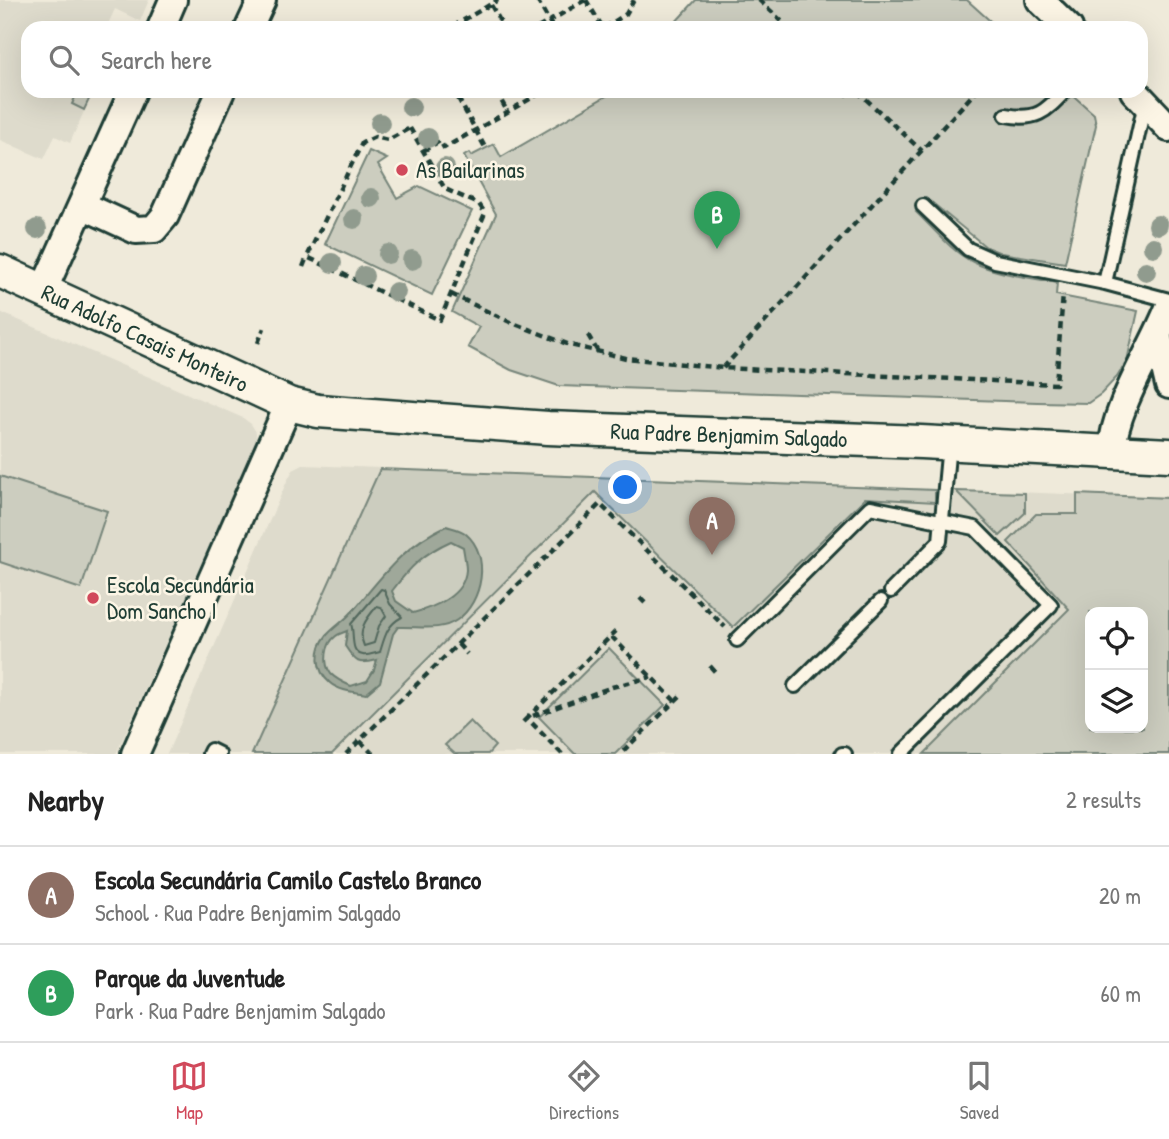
<!DOCTYPE html>
<meta charset="utf-8">
<style>
body{margin:0;font-family:"Patrick Hand",sans-serif;background:#f2f2f2;color:#222}
.controls{position:absolute;right:21px;bottom:21px;display:grid;overflow:hidden;border-radius:14px;box-shadow:0 7px 28px #0002}
.controls button{width:63px;height:63px;display:grid;place-items:center;padding:0;border:0;border-bottom:2px solid #e0e0e0;background:#fff;color:#222;font:35px sans-serif}
.you{position:absolute;left:626px;top:488px;width:24px;height:24px;margin:-18px;border:5px solid #fff;border-radius:50%;background:#1a73e8;box-shadow:0 0 0 10px #1a73e833}
.badge{display:grid;place-items:center;width:46px;height:46px;border-radius:50%;background:#d1495b;color:#fff;font-size:23px;font-weight:700}
.pin{position:absolute;translate:-50% -58px;filter:drop-shadow(0 2px 4px #0008)}
.pin::after{content:'';position:absolute;top:37px;width:24px;height:21px;background:inherit;clip-path:polygon(0 0,100% 0,50% 100%)}
.list{margin:0;padding:0;list-style:none}
h2{display:flex;justify-content:space-between;align-items:center;height:91px;margin:0;padding:0 28px;font-size:30px}
h2 small{font-size:23px;font-weight:400;color:#767676}
.list li{display:grid;grid-template-columns:46px 1fr auto;gap:21px;align-items:center;box-sizing:border-box;height:98px;padding:0 28px;border-top:2px solid #e0e0e0}
.list b{display:block;font-size:26px;white-space:nowrap}
.list p{margin:0;font-size:23px;white-space:nowrap;color:#767676}
.list em{font-size:23px;font-style:normal;color:#767676}
.icon{flex:none;width:38px;height:38px;fill:none;stroke:currentColor;stroke-width:2;stroke-linecap:round;stroke-linejoin:round}
.map{position:relative;flex:none;width:1169px;height:754px;overflow:hidden}
.search{position:absolute;background:#fff;box-shadow:0 7px 28px #0002;left:21px;right:21px;top:21px;height:77px;display:flex;align-items:center;gap:18px;box-sizing:border-box;padding:0 24px;border-radius:21px;color:#767676;font-size:26px}
.sheet{height:287px;background:#fff}
nav{display:flex;justify-content:space-around;align-items:center;box-sizing:border-box;height:98px;border-top:2px solid #e0e0e0;background:#fff;font-size:19px;color:#767676}
nav a{display:grid;justify-items:center;gap:4px}
nav .on{color:#d1495b}
.map>svg:first-child{display:block}
.built{fill:#dedbcc;fill-rule:evenodd}
.green{fill:#cccdbf;stroke:#76857a;stroke-width:2;fill-rule:evenodd}
.water{fill:#9fa89a;stroke:#6c7d71;stroke-width:2;fill-rule:evenodd}
.lines{fill:none;stroke-linecap:round;stroke-linejoin:round}
.shore{stroke:#52685d;stroke-width:2}
.service-casing{stroke:#1f3d34;stroke-width:18}
.minor-casing{stroke:#1f3d34;stroke-width:32}
.tertiary-casing{stroke:#1f3d34;stroke-width:37}
.path{stroke:#1f3d34;stroke-width:4.5;stroke-dasharray:7 5;stroke-linecap:butt}
.service{stroke:#fcf5e5;stroke-width:12}
.minor{stroke:#fcf5e5;stroke-width:26}
.tertiary{stroke:#fcf5e5;stroke-width:32}
.tree{fill:#909b8e}
.poi-dot{fill:#d1495b;stroke:#fcf5e5;stroke-width:2.5}
.labels{text-anchor:middle;stroke-width:5;stroke-linejoin:round;paint-order:stroke}
.poi-label{font-size:23px;fill:#1f3d34;stroke:#fcf5e5;text-anchor:start}
.street-label{font-size:23px;fill:#1f3d34;stroke:#fcf5e5}
</style>
<div class="map">
<svg width="1169" height="754" viewBox="0 0 1169 754">
<rect width="100%" height="100%" fill="#efeada"/>
<filter id="ink" filterUnits="userSpaceOnUse"><feTurbulence type="fractalNoise" baseFrequency=".0143" numOctaves="2"/><feDisplacementMap in="SourceGraphic" scale="14" xChannelSelector="R" yChannelSelector="G"/><feConvolveMatrix kernelMatrix="1 2 1 2 8 2 1 2 1" color-interpolation-filters="sRGB"/></filter>
<g filter="url(#ink)">
<path class="built" d="M0 0H149L140 21 115 9 108 24 117 28H28V91H93L70 143 55 136 44 159 0 140Z
M0 312 243 418 251 424 256 432V442L116 754H0Z
M303 465 1169 498V754H167L287 481 293 470ZM1090 612H1143V728H1090Z"/>
<path class="green" d="M696 0H967L998 28H673L672 26Z
M78 91H93L84 110 72 104Z
M615 91H1068L1094 114 1096 125 1065 263 1001 253 986 247 929 200 916 212C934 229 951 251 973 262 999 275 1030 277 1057 283L1056 295 1138 311 1127 361 1117 377 1101 394 1088 403 1037 402 559 386 511 370 468 347 479 327 452 312 496 214 464 156 469 153 471 156 494 144 501 157Z
M369 151 387 159 378 165 397 198 419 186 472 211 432 295 325 244Z
M380 469 935 490V502L865 498 733 627 595 492 332 754H252Z
M0 476 107 511 81 589 0 562Z
M956 491 1025 493V513L1000 536Z
M1077 494 1169 498V754H924L1069 609 1008 542 1036 514H1077ZM1143 612V728H1090V612Z
M609 648 665 705 615 754H575L539 717Z
M470 721 495 746 488 754H455L445 745Z"/>
<path class="water" d="M446 526C452 528 461 529 466 534 491 555 483 602 457 620 440 632 418 626 398 627L393 634 380 682 366 694C354 692 339 691 330 683 315 670 315 649 327 635 334 627 344 621 351 613 382 577 401 547 446 526ZM451 541 463 547C464 554 466 563 466 570 464 596 435 607 413 613L396 601 392 591C410 567 424 553 451 541ZM347 631 345 646C356 663 358 665 377 660L374 670 367 681 351 686C344 683 337 680 331 674 323 664 325 644 336 636 339 633 343 633 347 631Z"/>
<g class="lines">
<path class="shore" d="M381 589 384 590 390 604 402 617C387 625 385 636 380 652 375 653 367 656 363 655 349 653 355 633 351 624Z
M377 606 381 607 386 616 379 626 374 643 364 646C357 630 366 619 377 606Z"/>
<g class="service-casing">
<path id="service" d="M1145 103 1105 283 1169 300
M1006 115C1036 121 1045 112 1065 91
M923 206 968 249 995 261 1105 283
M891 591 940 541 949 444
M737 640 870 507 975 528 1051 605 901 754
M795 686 881 601
M209 754 211 750 219 754
M842 754H845"/>
</g>
<g class="minor-casing">
<path id="minor" d="M1040 0 1069 28
M161 28 173 0
M249 28 262 0
M1134 91 1169 128
M82 205 136 230 154 229 165 216 221 91
M43 291 133 91
M1158 338 1169 385
M1112 451C1114 407 1152 351 1169 308
M135 754 289 404"/>
</g>
<g class="tertiary-casing">
<path id="tertiary" d="M0 271 289 404 318 411 548 428 921 442 1169 455"/>
</g>
<path class="path" d="M537 0 553 28
M586 0 603 28
M759 0 789 28
M491 5 504 28
M460 28 457 24 498 0
M538 28 585 0
M604 28 626 14 634 0
M496 91 508 113
M857 91 922 151
M845 95 850 91
M458 98 486 149
M410 128 445 189 479 204 485 213 440 320 307 257 362 143 375 137 388 140Z
M423 151 440 141 444 148 544 91
M303 267 307 257
M451 294 510 322 570 345 626 358 723 368 1056 384 1063 294
M588 335 598 352
M258 343 264 328
M723 368 976 91
M640 598 645 603
M611 636 618 629
M458 644 467 654
M710 666 717 674
M675 701 683 693
M523 722 527 718 612 687 651 677
M360 741 373 754
M346 754 600 504 725 627
M562 754 527 718 611 636 675 701 620 754"/>
<use href="#service" class="service"/>
<use href="#minor" class="minor"/>
<use href="#tertiary" class="tertiary"/>
</g>
<g class="tree">
<circle cx="411" cy="107" r="10"/>
<circle cx="380" cy="123" r="10"/>
<circle cx="428" cy="138" r="10"/>
<circle cx="445" cy="168" r="10"/>
<circle cx="371" cy="198" r="10"/>
<circle cx="354" cy="219" r="10"/>
<circle cx="1158" cy="225" r="10"/>
<circle cx="37" cy="229" r="10"/>
<circle cx="1153" cy="247" r="10"/>
<circle cx="388" cy="254" r="10"/>
<circle cx="412" cy="260" r="10"/>
<circle cx="332" cy="263" r="10"/>
<circle cx="1146" cy="271" r="10"/>
<circle cx="364" cy="276" r="10"/>
<circle cx="396" cy="292" r="10"/>
</g>
</g>
<g class="poi-dot">
<circle cx="402" cy="170" r="7"/>
<circle cx="93" cy="598" r="7"/>
</g>
<g class="labels">
<g class="poi-label">
<text x="416" y="178">As Bailarinas</text>
<text x="107" y="593">Escola Secundária<tspan x="107" dy="26">Dom Sancho I</tspan></text>
</g>
<g class="street-label">
<text transform="translate(145 338) rotate(25)" y="8">Rua Adolfo Casais Monteiro</text>
<text transform="translate(729 435) rotate(2)" y="8">Rua Padre Benjamim Salgado</text>
</g>
</g>
</svg>
<div class="controls">
<button><svg class="icon" aria-label="locate" viewBox="0 0 24 24"><circle cx="12" cy="12" r="6"/><path d="M12 2v4M12 18v4M2 12h4M18 12h4"/></svg></button>
<button><svg class="icon" aria-label="layers" viewBox="0 0 24 24"><path d="M12 4l9 5-9 5-9-5zM3 14l9 5 9-5"/></svg></button>
</div>
<div class="you"></div>
<div class="pin badge" style="left:712px;top:555px;background:#8d6e63">A</div>
<div class="pin badge" style="left:717px;top:249px;background:#2e9e5b">B</div>
<div class="search"><svg class="icon" aria-label="search" viewBox="0 0 24 24"><circle cx="10" cy="10" r="6"/><path d="M15 15l6 6"/></svg>Search here</div>
</div>
<section class="sheet">
<h2>Nearby<small>2 results</small></h2>
<ul class="list">
<li><span class="badge" style="background:#8d6e63">A</span><div><b>Escola Secundária Camilo Castelo Branco</b><p>School · Rua Padre Benjamim Salgado</p></div><em>20 m</em></li>
<li><span class="badge" style="background:#2e9e5b">B</span><div><b>Parque da Juventude</b><p>Park · Rua Padre Benjamim Salgado</p></div><em>60 m</em></li>
</ul>
</section>
<nav>
<a class="on"><svg class="icon" aria-label="map" viewBox="0 0 24 24"><path d="M3 6l6-2 6 2 6-2v14l-6 2-6-2-6 2zM9 4v14M15 6v14"/></svg>Map</a>
<a><svg class="icon" aria-label="directions" viewBox="0 0 24 24"><path d="M12 3l9 9-9 9-9-9zM9 14v-3h6M13 9l2 2-2 2"/></svg>Directions</a>
<a><svg class="icon" aria-label="saved" viewBox="0 0 24 24"><path d="M7 4h10v16l-5-4-5 4z"/></svg>Saved</a>
</nav>
